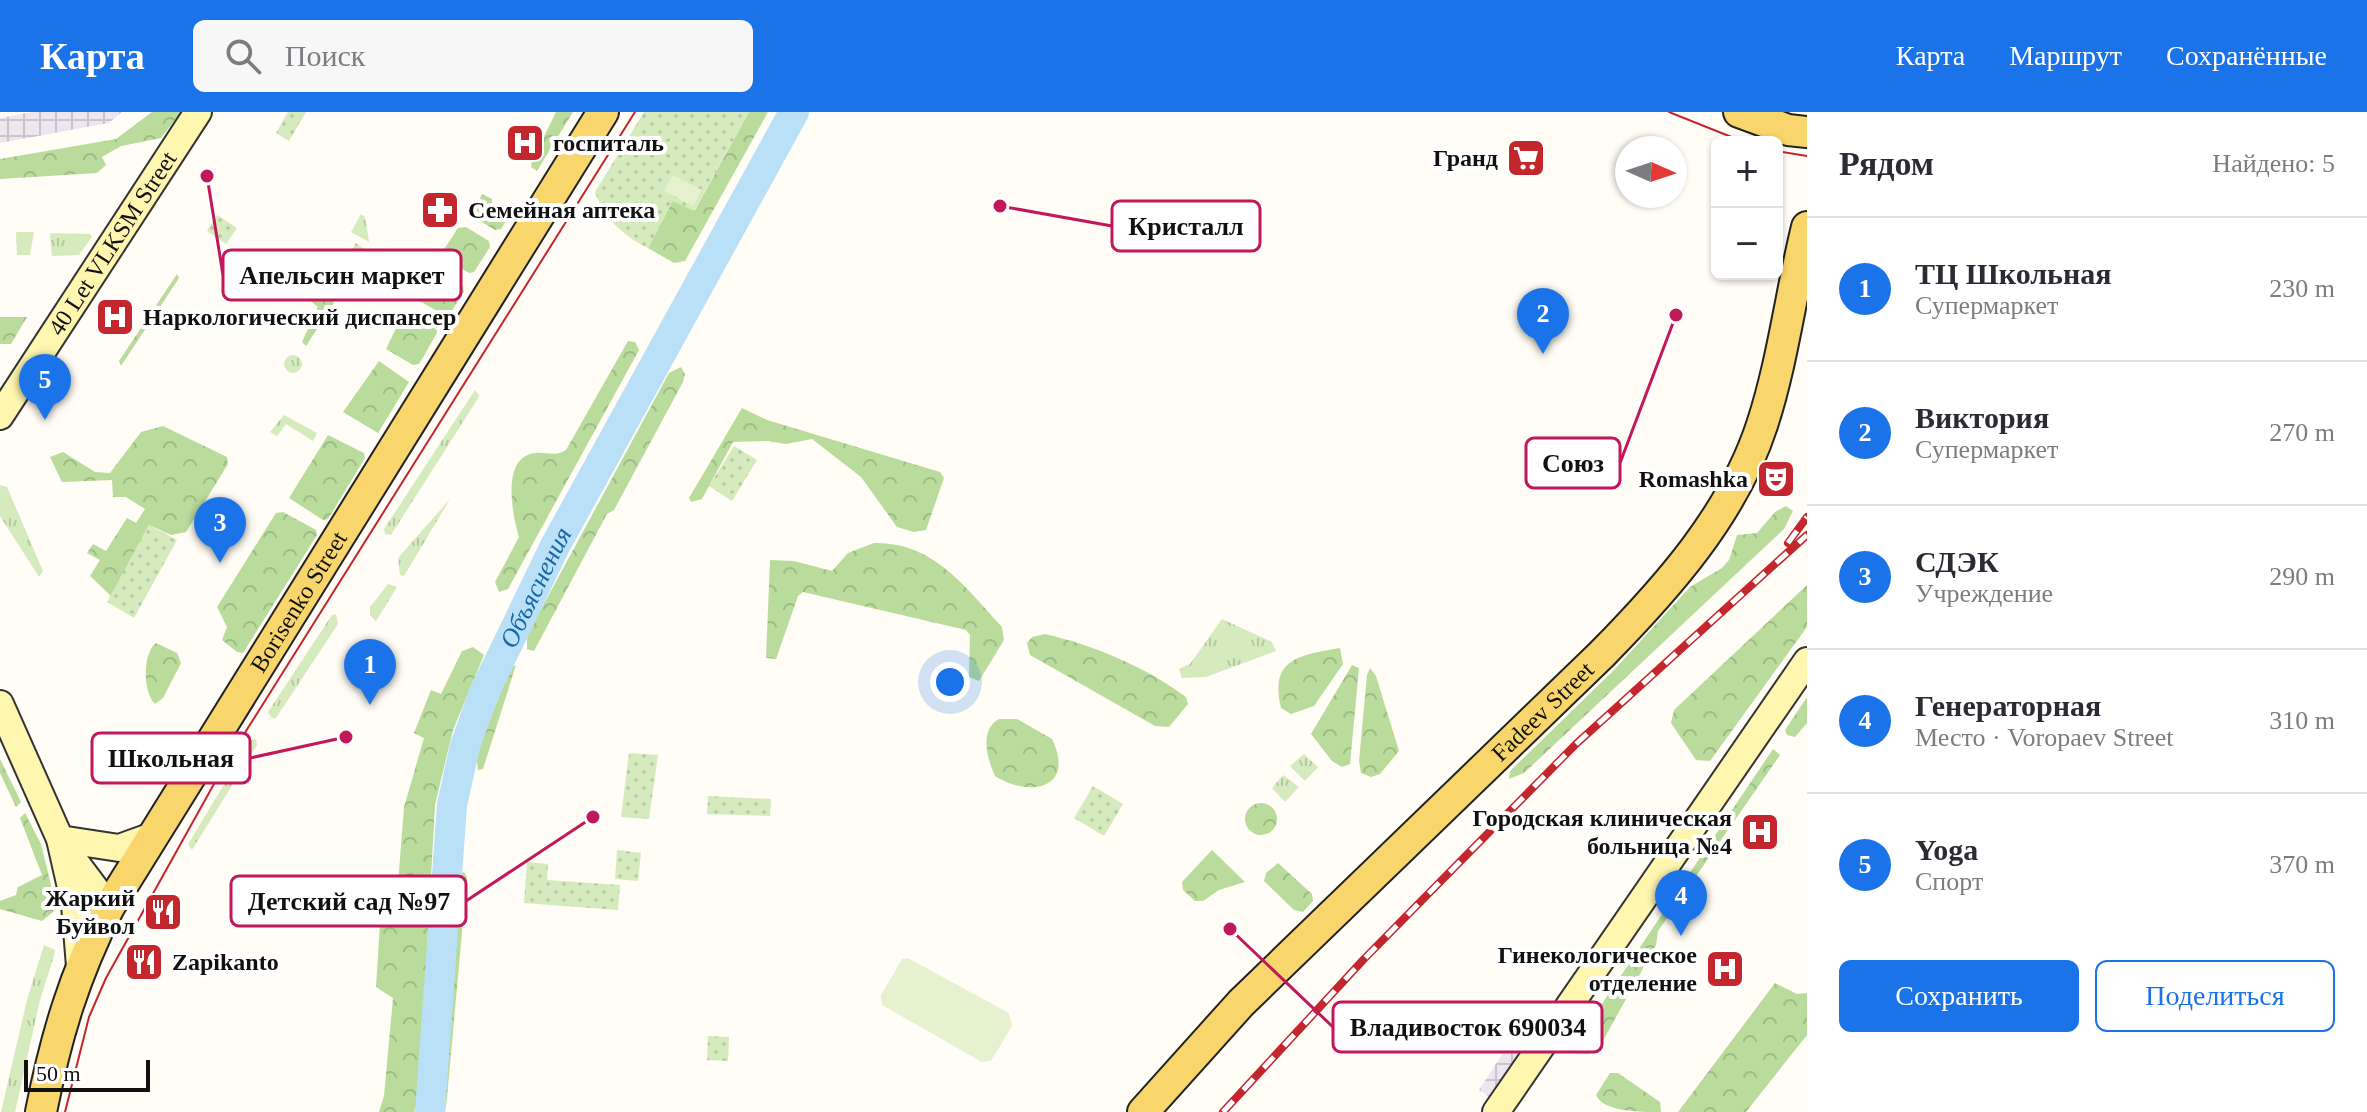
<!DOCTYPE html>
<html lang="ru">
<meta charset="utf-8">
<style>
body{margin:0;font-family:"Times New Roman",serif;background:#f7f7f7;color:#2b2b33}
.controls{position:absolute;right:24px;top:24px;display:grid;overflow:hidden;border-radius:12px;box-shadow:0 2px 6px #0004}
.controls button{width:72px;height:72px;display:grid;place-items:center;padding:0;border:0;border-bottom:2px solid #e1e1e2;background:#fff;color:#2b2b33;font:40px sans-serif}
.compass{position:absolute;left:1615px;top:24px;width:72px;height:72px;border-radius:50%;background:#fff;box-shadow:0 2px 6px #0004;rotate:93deg}
.scale{position:absolute;left:24px;bottom:20px;width:126px;box-sizing:border-box;padding-left:8px;border:4px solid #111;border-top:0;font-size:22px;line-height:28px;white-space:nowrap;color:#111;-webkit-text-stroke:6px #fff;paint-order:stroke}
.you{position:absolute;left:950px;top:570px;width:28px;height:28px;margin:-20px;border:6px solid #fff;border-radius:50%;background:#1a73e8;box-shadow:0 0 0 12px #1a73e833}
.badge{display:grid;place-items:center;width:52px;height:52px;border-radius:50%;background:#1a73e8;color:#fff;font-size:26px;font-weight:700}
.pin{position:absolute;translate:-50% -66px;filter:drop-shadow(0 2px 4px #0008)}
.pin::after{content:'';position:absolute;top:42px;width:28px;height:24px;background:inherit;clip-path:polygon(0 0,100% 0,50% 100%)}
.list{margin:0;padding:0;list-style:none}
h2{display:flex;justify-content:space-between;align-items:center;height:104px;margin:0;padding:0 32px;font-size:34px}
h2 small{font-size:26px;font-weight:400;color:#7c7c81}
.list li{display:grid;grid-template-columns:52px 1fr auto;gap:24px;align-items:center;box-sizing:border-box;height:144px;padding:0 32px;border-top:2px solid #e1e1e2}
.list b{display:block;font-size:30px;white-space:nowrap}
.list p{margin:0;font-size:26px;white-space:nowrap;color:#7c7c81}
.list em{font-size:26px;font-style:normal;color:#7c7c81}
.actions{display:flex;gap:16px;padding:24px 32px}
.actions a{flex:1;padding:18px 0;border:2px solid #1a73e8;border-radius:12px;text-align:center;font-size:28px;color:#1a73e8}
.actions .main{background:#1a73e8;color:#fff}
.icon{flex:none;width:44px;height:44px;fill:none;stroke:currentColor;stroke-width:2;stroke-linecap:round;stroke-linejoin:round}
.map{position:relative;flex:none;width:1807px;height:1000px;overflow:hidden}
header{display:flex;align-items:center;gap:48px;box-sizing:border-box;height:112px;padding:0 40px;background:#1a73e8;color:#fff}
header strong{font-size:38px}
nav{display:flex;gap:44px;margin-inline-start:auto;font-size:28px}
.search{width:560px;height:72px;background:#f7f7f7;display:flex;align-items:center;gap:20px;box-sizing:border-box;padding:0 28px;border-radius:12px;color:#7c7c81;font-size:30px}
main{display:flex}
aside{flex:1;background:#fff}
.map>svg:first-child{display:block}
.industrial{fill:url(#industrial-grid)}
.grass{fill:url(#grass-tufts)}
.forest{fill:url(#forest-crowns)}
.park{fill:url(#park-dots)}
.pitch{fill:#e6f2cf}
.lines{fill:none;stroke-linecap:round;stroke-linejoin:round}
.river{stroke:#b9e0f7;stroke-width:30}
.secondary-casing{stroke:#333;stroke-width:30}
.primary-casing{stroke:#222;stroke-width:34}
.secondary{stroke:#fff6b0;stroke-width:26}
.primary{stroke:#f9d66b;stroke-width:30}
.tram{stroke:#c4262e;stroke-width:2}
.rail-casing{stroke:#c4262e;stroke-width:8}
.rail{stroke:#fff;stroke-width:5;stroke-dasharray:15;stroke-linecap:butt}
.labels{text-anchor:middle;stroke-width:8;stroke-linejoin:round;paint-order:stroke}
.poi-label{font-size:24px;font-weight:bold;fill:#111;stroke:#fff;text-anchor:end}
.street-label{font-size:24px;fill:#111;stroke:#fff}
.water-label{font-size:26px;font-style:italic;fill:#1768a6;stroke:#fff}
.leader{fill:none;stroke:#c2185b;stroke-width:3}
.callout-dot{fill:#c2185b;stroke:#fff;stroke-width:3}
.callout{fill:#fff;stroke:#c2185b;stroke-width:3}
.callout-label{font-size:26px;text-anchor:middle;font-weight:bold;fill:#111}
</style>
<header>
<strong>Карта</strong>
<div class="search"><svg class="icon" aria-label="search" viewBox="0 0 24 24"><circle cx="10" cy="10" r="6"/><path d="M15 15l6 6"/></svg>Поиск</div>
<nav><a>Карта</a><a>Маршрут</a><a>Сохранённые</a></nav>
</header>
<main>
<div class="map">
<svg width="1807" height="1000" viewBox="0 0 1807 1000">
<defs>
<pattern id="industrial-grid" width="8" height="8" patternUnits="userSpaceOnUse" patternTransform="scale(2)"><rect width="8" height="8" fill="#eee6ef"/><path d="M0 4h8M4 0v8" fill="none" stroke="#cbc4cc"/></pattern>
<pattern id="grass-tufts" width="24" height="20" patternUnits="userSpaceOnUse" patternTransform="scale(2)"><rect width="24" height="20" fill="#d5ebbd"/><path d="M3 7l-1-3M5 7V3M7 7l1-3M15 17l-1-3M17 17v-4M19 17l1-3" fill="none" stroke="#b6c8a1"/></pattern>
<pattern id="forest-crowns" width="20" height="18" patternUnits="userSpaceOnUse" patternTransform="scale(2)"><rect width="20" height="18" fill="#b9dc9c"/><path d="M2 6a3 3 0 1 1 6 0M12 15a3 3 0 1 1 6 0" fill="none" stroke="#9ebc85"/></pattern>
<pattern id="park-dots" width="8" height="8" patternUnits="userSpaceOnUse" patternTransform="scale(2)"><rect width="8" height="8" fill="#d5ebbd"/><path d="M2 2h.1M6 6h.1" fill="none" stroke="#b6c8a1" stroke-width="1.8" stroke-linecap="round"/></pattern>
</defs>
<rect width="100%" height="100%" fill="#fffdf5"/>
<path class="industrial" d="M32 0H122L109 11 0 31V6Z
M1492 906 1529 931 1491 986 1479 978 1507 935 1484 917Z"/>
<path class="grass" d="M361 102 365 105 369 130 351 120Z
M16 120H34L30 143H17Z
M50 121 90 122 92 125 79 143 52 144Z
M284 252a9 9 0 1 1 18 0a9 9 0 1 1-18 0Z
M475 278 479 283 477 288 391 423 385 422 384 417Z
M284 303 317 321 313 329 286 312 277 324 270 320Z
M0 373 7 375 43 459 39 465 0 404Z
M450 387 404 464 400 463 398 446Z
M388 472 397 475 376 509 370 503V495Z
M336 502 338 512 276 606H272L268 600 332 503Z
M1222 507 1272 530 1276 539 1206 565 1182 566 1179 557 1190 552Z
M256 627 257 633 192 738 188 732 251 628Z
M1304 642 1318 655 1305 669 1290 654Z
M1283 663 1299 675 1285 690 1272 676Z
M44 833 55 838 54 844 40 888 15 1000H1L27 888Z"/>
<path class="forest" d="M152 0H181L161 26 121 34 102 45 106 53 97 61 0 67V47L116 27Z
M556 0H573L537 59 531 55 532 49Z
M749 0H768L685 149 674 151 648 136 673 88 695 98Z
M482 82 492 87V99L501 105 512 99 501 117 495 118 472 104Z
M466 115 489 129 490 135 474 160 469 161 444 146 443 139 458 116Z
M314 158 328 161 324 180 334 191 306 234 302 230 318 195 304 184Z
M436 158 463 174 464 180 449 203H444L416 187 430 160Z
M177 162 179 166 121 254 119 249Z
M409 199 436 215 437 221 419 252 413 253 386 237 403 202Z
M0 205H27L11 232H0Z
M628 229 635 230 639 238 508 477 499 480 495 470 519 425C512 402 501 345 535 341 546 340 556 345 566 338Z
M379 249 409 270 378 321 343 300Z
M681 255 685 262 683 270 614 398 607 402 534 539 527 537V523L669 261Z
M742 296 767 308 940 360 944 366 926 418 914 420 897 415 861 365 812 327 786 332 768 329 733 330 702 387 691 390 689 386Z
M163 314 227 345 228 352 186 420 171 423 149 413 111 484 90 464 100 448 87 441 93 432 106 439 127 406 136 411 145 397 126 385H113L112 368 62 370 50 345 63 340 95 360 110 361 141 320Z
M328 323 364 341 365 346 328 407 323 408 289 386Z
M1786 394 1793 399 1784 417 1524 661 1509 667 1510 659 1614 558 1690 475 1722 456 1729 448 1737 423 1757 421 1775 400Z
M283 400 316 418 317 423 243 541 237 540 222 528 227 515 217 495 276 401Z
M874 431C934 430 965 475 1002 515L1004 528 979 569 969 565 970 523 966 518 803 480 798 484 776 547 766 546 770 448 794 449 832 459 848 441Z
M1807 473V515L1710 649 1696 648 1671 611 1674 598Z
M1045 522C1093 533 1146 555 1186 585L1188 592 1169 615 1155 614 1030 543 1027 531 1032 525Z
M156 531 177 541 181 551 163 586 155 592C143 580 142 542 156 531Z
M473 535 484 543 453 618 435 693 419 984 414 1000H379L384 984 393 886 376 875 380 811H395L404 695 424 626 414 621 431 578 441 582 462 539Z
M1340 536 1343 552 1314 594 1291 602 1281 596C1269 546 1300 543 1340 536Z
M516 553 483 657 478 658 476 643 510 556Z
M1352 553 1359 556 1350 652 1342 655 1332 649 1311 622Z
M1370 556 1376 564 1399 639 1380 662 1371 665 1361 661 1359 649 1367 563Z
M1807 585V611L1795 625 1787 623 1785 618Z
M999 607H1017L1052 627C1076 677 1029 686 995 664 987 646 979 618 999 607Z
M1773 637 1780 643 1658 819 1656 833 1600 934 1589 942 1569 941Z
M0 647 21 690 16 695 0 661Z
M1245 707a16 16 0 1 1 32 0a16 16 0 1 1-32 0Z
M25 701 41 732 56 793 53 800 42 809 0 797V789L16 783 18 775 42 763 20 706Z
M1212 738 1245 770 1219 778 1203 789H1195L1183 778 1182 770Z
M1278 751 1312 782 1313 789 1303 800 1294 798 1264 769 1266 761Z
M464 760 467 765 447 986 445 1000H440L460 762Z
M1775 871 1797 882 1807 881V923L1746 1000H1678Z
M1610 961H1618L1660 990 1661 1000C1640 1000 1603 1000 1596 983Z"/>
<path class="park" d="M288 0H306L289 29 276 21Z
M644 0H749L694 99 673 89 648 136C623 124 603 105 595 80Z
M217 103 237 116 226 132 207 119Z
M356 131 367 139 338 186 326 179Z
M734 334 757 348 732 389 709 374Z
M149 413 177 428 134 506 107 490Z
M629 641 658 643 649 707 621 705Z
M1093 674 1123 692 1104 724 1074 706Z
M708 684 771 687 770 704 707 702Z
M617 738 641 741 638 769 615 767Z
M527 750 548 752 547 768 620 773 618 798 524 791Z
M708 924 729 925 728 949 707 948Z"/>
<path class="pitch" d="M673 63 702 78 693 94 664 79Z
M908 846 1009 901 1012 914 991 949 982 950 882 893 881 883 902 847Z"/>
<g class="lines">
<path class="river" id="s1" d="M430 1000 452 693 465 634 484 581 555 434 794 0"/>
<g class="secondary-casing">
<g id="secondary">
<path id="s2" d="M0 304 198 0"/>
<path d="M0 592 60 727 75 793 80 854"/>
<path d="M60 727 119 736 155 723"/>
<path d="M70 743 109 795"/>
<path d="M1496 1000 1807 549"/>
</g>
</g>
<g class="primary-casing">
<g id="primary">
<path d="M1739 0 1788 18 1807 20"/>
<path id="s3" d="M41 1000C56 924 74 864 109 795L603 0"/>
<path id="s4" d="M1143 1000 1241 891 1602 542C1667 476 1733 402 1762 313 1783 249 1791 180 1807 115"/>
</g>
</g>
<use href="#secondary" class="secondary"/>
<use href="#primary" class="primary"/>
<path class="tram" d="M1669 0 1744 30
M1777 39 1807 44
M65 1000 89 905 106 866 224 654 635 0"/>
<g class="rail-casing">
<path id="rail" d="M1788 431 1807 405
M1223 1000 1364 847 1576 632 1807 423"/>
</g>
<use href="#rail" class="rail"/>
</g>
<defs>
<g id="hospital-square" transform="scale(2)"><rect x="-9" y="-9" width="18" height="18" rx="4" fill="#c4262e" stroke="#fff"/><path d="M-5-5h3v3.5h4V-5h3V5h-3V1.5h-4V5h-3Z" fill="#fff"/></g>
<g id="supermarket-square" transform="scale(2)"><rect x="-9" y="-9" width="18" height="18" rx="4" fill="#c4262e" stroke="#fff"/><path d="M-6-5.5h2.5l.6 2H6L4.5 2H-2.5L-4.4-4H-6ZM-1.5 3.2a1.3 1.3 0 1 0 .1 0ZM3 3.2a1.3 1.3 0 1 0 .1 0Z" fill="#fff"/></g>
<g id="pharmacy-square" transform="scale(2)"><rect x="-9" y="-9" width="18" height="18" rx="4" fill="#c4262e" stroke="#fff"/><path d="M-2-6h4v4h4v4h-4v4h-4v-4h-4v-4h4Z" fill="#fff"/></g>
<g id="theatre-square" transform="scale(2)"><rect x="-9" y="-9" width="18" height="18" rx="4" fill="#c4262e" stroke="#fff"/><path d="M-5-5.5Q0-4 5-5.5V0Q5 5 0 6Q-5 5-5 0ZM-3.3-2.5H-1v1.5H-3.3ZM1-2.5H3.3v1.5H1ZM-2.8 1Q0 5.5 2.8 1Z" fill="#fff"/></g>
<g id="restaurant-square" transform="scale(2)"><rect x="-9" y="-9" width="18" height="18" rx="4" fill="#c4262e" stroke="#fff"/><path d="M-5-6h1v4h1v-4h1v4h1v-4h1v5L-1.5 .5V6h-2V.5L-5-1ZM5-6V6H3V1.5H1.5Q1.5-4 5-6Z" fill="#fff"/></g>
</defs>
<g fill-rule="evenodd">
<use href="#hospital-square" x="525" y="31"/>
<use href="#supermarket-square" x="1526" y="46"/>
<use href="#pharmacy-square" x="440" y="98"/>
<use href="#hospital-square" x="115" y="205"/>
<use href="#theatre-square" x="1776" y="367"/>
<use href="#hospital-square" x="1760" y="720"/>
<use href="#restaurant-square" x="163" y="800"/>
<use href="#restaurant-square" x="144" y="850"/>
<use href="#hospital-square" x="1725" y="857"/>
</g>
<g class="labels">
<g class="poi-label">
<text x="553" y="39" text-anchor="start">госпиталь</text>
<text x="1498" y="54">Гранд</text>
<text x="468" y="106" text-anchor="start">Семейная аптека</text>
<text x="143" y="213" text-anchor="start">Наркологический диспансер</text>
<text x="1748" y="375">Romashka</text>
<text x="1732" y="714">Городская клиническая<tspan x="1732" dy="28">больница №4</tspan></text>
<text x="135" y="794">Жаркий<tspan x="135" dy="28">Буйвол</tspan></text>
<text x="1697" y="851">Гинекологическое<tspan x="1697" dy="28">отделение</tspan></text>
<text x="172" y="858" text-anchor="start">Zapikanto</text>
</g>
<g class="street-label">
<text dy="8" stroke="none"><textPath href="#s2" startOffset="206">40 Let VLKSM Street</textPath></text>
<text dy="8" stroke="none"><textPath href="#s3" startOffset="576">Borisenko Street</textPath></text>
<text dy="8" stroke="none"><textPath href="#s4" startOffset="566">Fadeev Street</textPath></text>
</g>
<g class="water-label">
<text dy="9" stroke="none"><textPath href="#s1" startOffset="542">Объяснения</textPath></text>
</g>
</g>
<path class="leader" d="M1000 94L1112 114M207 64L223 163M1676 203L1620 351M346 625L250 646M593 705L466 789M1230 817L1333 915"/>
<g class="callout-dot">
<circle cx="1000" cy="94" r="8"/>
<circle cx="207" cy="64" r="8"/>
<circle cx="1676" cy="203" r="8"/>
<circle cx="346" cy="625" r="8"/>
<circle cx="593" cy="705" r="8"/>
<circle cx="1230" cy="817" r="8"/>
</g>
<g class="callout">
<rect x="1112" y="89" width="148" height="50" rx="8"/>
<rect x="223" y="138" width="238" height="50" rx="8"/>
<rect x="1526" y="326" width="94" height="50" rx="8"/>
<rect x="92" y="621" width="158" height="50" rx="8"/>
<rect x="231" y="764" width="235" height="50" rx="8"/>
<rect x="1333" y="890" width="269" height="50" rx="8"/>
</g>
<g class="callout-label">
<text x="1186" y="123">Кристалл</text>
<text x="342" y="172">Апельсин маркет</text>
<text x="1573" y="360">Союз</text>
<text x="171" y="655">Школьная</text>
<text x="349" y="798">Детский сад №97</text>
<text x="1468" y="924">Владивосток 690034</text>
</g>
</svg>
<div class="controls">
<button>+</button>
<button>−</button>
</div>
<svg class="compass" viewBox="-18 -18 36 36"><path d="M0-13l5 13h-10z" fill="#e53935"/><path d="M0 13l5-13h-10z" fill="#7c7c81"/></svg>
<div class="scale">50 m</div>
<div class="you"></div>
<div class="pin badge" style="left:370px;top:593px">1</div>
<div class="pin badge" style="left:1543px;top:242px">2</div>
<div class="pin badge" style="left:220px;top:451px">3</div>
<div class="pin badge" style="left:1681px;top:824px">4</div>
<div class="pin badge" style="left:45px;top:308px">5</div>
</div>
<aside>
<h2>Рядом<small>Найдено: 5</small></h2>
<ul class="list">
<li><span class="badge">1</span><div><b>ТЦ Школьная</b><p>Супермаркет</p></div><em>230 m</em></li>
<li><span class="badge">2</span><div><b>Виктория</b><p>Супермаркет</p></div><em>270 m</em></li>
<li><span class="badge">3</span><div><b>СДЭК</b><p>Учреждение</p></div><em>290 m</em></li>
<li><span class="badge">4</span><div><b>Генераторная</b><p>Место · Voropaev Street</p></div><em>310 m</em></li>
<li><span class="badge">5</span><div><b>Yoga</b><p>Спорт</p></div><em>370 m</em></li>
</ul>
<div class="actions"><a class="main">Сохранить</a><a>Поделиться</a></div>
</aside>
</main>
